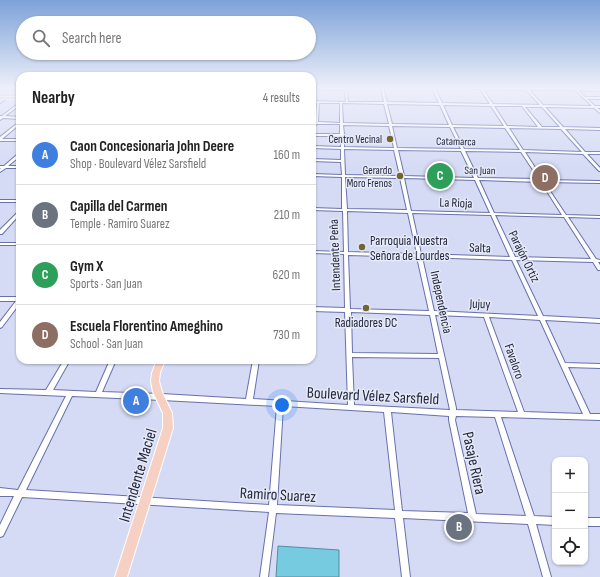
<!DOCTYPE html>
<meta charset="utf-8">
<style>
body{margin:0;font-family:"Sofia Sans Condensed",sans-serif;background:#f6f6f6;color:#222}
.controls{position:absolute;right:12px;bottom:12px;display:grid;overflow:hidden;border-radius:8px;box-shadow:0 1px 3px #0004}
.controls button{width:36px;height:36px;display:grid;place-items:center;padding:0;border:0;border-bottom:1px solid #e0e0e0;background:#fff;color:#222;font:20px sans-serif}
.you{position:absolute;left:282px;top:405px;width:14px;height:14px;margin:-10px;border:3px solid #fff;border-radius:50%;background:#1a73e8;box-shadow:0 0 0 6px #1a73e833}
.badge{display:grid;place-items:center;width:26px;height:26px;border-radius:50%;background:#716532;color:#fff;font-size:13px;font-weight:700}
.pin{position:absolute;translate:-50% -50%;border:2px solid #fff;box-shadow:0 1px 4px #0006}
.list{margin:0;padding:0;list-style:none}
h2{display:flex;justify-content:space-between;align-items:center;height:52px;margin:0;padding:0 16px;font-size:17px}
h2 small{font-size:13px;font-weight:400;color:#767676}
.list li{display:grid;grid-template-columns:26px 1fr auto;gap:12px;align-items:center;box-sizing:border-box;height:60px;padding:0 16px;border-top:1px solid #e0e0e0}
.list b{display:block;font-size:15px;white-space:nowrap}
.list p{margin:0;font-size:13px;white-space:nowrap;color:#767676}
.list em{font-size:13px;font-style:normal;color:#767676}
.icon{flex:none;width:22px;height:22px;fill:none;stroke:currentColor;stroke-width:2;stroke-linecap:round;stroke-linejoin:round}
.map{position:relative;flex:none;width:600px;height:577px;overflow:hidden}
.search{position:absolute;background:#fff;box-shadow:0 1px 3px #0004;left:16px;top:16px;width:300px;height:44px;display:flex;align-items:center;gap:10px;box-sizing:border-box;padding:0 14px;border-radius:22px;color:#767676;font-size:15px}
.panel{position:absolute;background:#fff;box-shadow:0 1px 3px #0004;left:16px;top:72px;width:300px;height:292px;border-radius:12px}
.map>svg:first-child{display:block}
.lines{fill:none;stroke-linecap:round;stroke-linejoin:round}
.stream{stroke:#7d87c0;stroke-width:1}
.building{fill:#77cbe1;stroke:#538e9e}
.minor-casing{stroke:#6870aa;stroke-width:2}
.major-casing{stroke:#fff;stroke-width:2}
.minor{fill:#fff;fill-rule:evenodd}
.major{fill:#f7d0c4;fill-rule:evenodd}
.poi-dot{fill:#716532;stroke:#e6e9f6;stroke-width:1.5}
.labels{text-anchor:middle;stroke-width:3;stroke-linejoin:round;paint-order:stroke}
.far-poi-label{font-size:11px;fill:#23273f;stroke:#e6e9f6;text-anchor:end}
.far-street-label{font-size:11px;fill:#23273f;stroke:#e6e9f6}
.street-label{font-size:13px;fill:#23273f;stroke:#e6e9f6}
.poi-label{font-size:13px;fill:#23273f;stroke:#e6e9f6;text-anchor:start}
.near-street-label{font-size:16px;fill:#23273f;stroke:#e6e9f6}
</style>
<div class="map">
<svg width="600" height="577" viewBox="0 0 600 577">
<rect width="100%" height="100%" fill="#d6dbf5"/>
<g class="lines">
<path class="stream" d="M0 96H3
M5 96H14
M18 96H20"/>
</g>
<path class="building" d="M278 546 339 550V577H276Z"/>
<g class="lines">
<g class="minor-casing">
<path id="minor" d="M2 87H5L0 90V88Z
M312 87 345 88V87H347L348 102H384L381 87H383L387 102 439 103 432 88 410 87H481L600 89V91L578 90 585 97H600V99H587L595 106H600V108H597L600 110V113L594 108 545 107 563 127 600 128V130L565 129 585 152H600V154H587L600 168V171H599L583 154 525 152 543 180 600 181V183L544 182 566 215 600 216V218L568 217 596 259 600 260V262H598L600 265V270H598L593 262 516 260 543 316 600 319V323L545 320 565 363 600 364V368L568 367 590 414H600V420L501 417 534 516 555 517V525L536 524 551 577H543L528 524 403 518 410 577H402L395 518 276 513 268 577H260L269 512 22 497 3 536 0 537V525L14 496H0V488L18 490 66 396 0 393V389L46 390 64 360H70L53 390 96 392 110 360H116L102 392 162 394 246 399 253 360H259L253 399 348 405 345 312 312 311V307L345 308 344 254 312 253V251L344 252 343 211 312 210V208L342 209V177L312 176V174L342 175 341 162 312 161V159L341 160V149L312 148V146L341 147V136H312V134H340V124H317L316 125 312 124V122H315L317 103H312V101L346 102 345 90 312 89ZM435 88 480 89 490 104 442 103ZM483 89 526 90 540 105 493 104ZM529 90H575L592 106 543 105ZM319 103H340V123L318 122ZM342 103 384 104 389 124 343 123ZM387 104 440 105 449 125 392 124ZM443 105 491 106 504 126 452 125ZM494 106H522L538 127 507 126ZM525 107H542L560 127H542ZM343 125 389 126 394 148 344 147V136L345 135 344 134ZM392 126 450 127 461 149 397 148ZM453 127 505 128 520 150 464 149ZM509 128 561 129 582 152 523 150ZM344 149 394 150 400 176 345 175ZM398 150 461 151 474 178 404 176ZM465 151 521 152 539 179 478 178ZM345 177 400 178 407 210 347 209ZM404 178 475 180 490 213 411 211ZM479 180 541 182 562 215 494 213ZM347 211 408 213 417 254 348 252ZM412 213 491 215 510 257 421 254ZM495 215 564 217 591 259 515 257ZM348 255 417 257 429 311 350 309ZM422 257 512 260 538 316 434 311ZM351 312 430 315 438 354 352 353ZM435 315 484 317 518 412 456 410V408ZM489 317 540 320 583 414 524 412ZM352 357 439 358 450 410 354 405ZM72 396 162 400 277 406 269 505 26 490ZM283 406 384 412 395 510 277 505ZM391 412 449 416V420L468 513 402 511ZM456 416 495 417 526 516 476 514 455 420Z
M5 97 7 98 0 103V101Z
M19 103H20V105L5 116 20 117V119L3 118 0 120V116H2Z
M19 122H20V124L2 139H20V141H0V137Z
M19 153H20V156L8 166H20V168H6L0 172V169L1 168H0V166H4Z
M0 200H20V202H0Z
M19 211H20V214L2 234H0V230Z
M0 243H20V245H0Z
M0 297H20V303L2 327 0 328V322L16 301H0Z
M585 518H600V526H585Z"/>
</g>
<g class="major-casing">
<path id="major" d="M0 97H20V99H0Z
M157 360H165L160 373 159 381 162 392 172 413 173 428 127 577H115L163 428V413L153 392 151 381 152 373Z"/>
</g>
<use href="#minor" class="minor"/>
<use href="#major" class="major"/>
</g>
<linearGradient id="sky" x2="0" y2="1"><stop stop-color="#7da2d8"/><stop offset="0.52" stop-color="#edeffa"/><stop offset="1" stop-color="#edeffa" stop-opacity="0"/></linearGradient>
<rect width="600" height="168" fill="url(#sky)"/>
<g class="poi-dot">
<circle cx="390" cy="139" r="4"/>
<circle cx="400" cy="176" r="4"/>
<circle cx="362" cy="247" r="4"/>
<circle cx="366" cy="308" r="4"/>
</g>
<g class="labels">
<g class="far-poi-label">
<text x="382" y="143">Centro Vecinal</text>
<text x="392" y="174">Gerardo<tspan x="392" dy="13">Moro Frenos</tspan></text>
</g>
<g class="far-street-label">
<text transform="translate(456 141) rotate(1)" y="4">Catamarca</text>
<text transform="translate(480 170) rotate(1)" y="4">San Juan</text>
</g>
<g class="street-label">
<text transform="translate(456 202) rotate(2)" y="5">La Rioja</text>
<text transform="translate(480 247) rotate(2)" y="5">Salta</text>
<text transform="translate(334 255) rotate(-92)" y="5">Intendente Peña</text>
<text transform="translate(525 256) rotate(64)" y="5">Parajón Ortiz</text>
<text transform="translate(442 302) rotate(78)" y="5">Independencia</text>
<text transform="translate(480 303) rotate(2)" y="5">Jujuy</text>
<text transform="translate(515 361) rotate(71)" y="5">Favaloro</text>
</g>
<g class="poi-label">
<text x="370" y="245">Parroquia Nuestra<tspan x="370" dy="15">Señora de Lourdes</tspan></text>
<text x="366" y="327" text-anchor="middle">Radiadores DC</text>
</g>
<g class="near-street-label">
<text transform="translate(373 395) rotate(3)" y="6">Boulevard Vélez Sarsfield</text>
<text transform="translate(475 463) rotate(78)" y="6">Pasaje Riera</text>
<text transform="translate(137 475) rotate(-73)" y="6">Intendente Maciel</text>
<text transform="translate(278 494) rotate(3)" y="6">Ramiro Suarez</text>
</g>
</g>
</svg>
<div class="controls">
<button>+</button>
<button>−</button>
<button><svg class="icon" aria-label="locate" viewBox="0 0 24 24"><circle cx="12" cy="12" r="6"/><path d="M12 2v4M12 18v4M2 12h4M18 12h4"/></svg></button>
</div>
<div class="you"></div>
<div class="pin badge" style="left:136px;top:401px;background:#3f7fe0">A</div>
<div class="pin badge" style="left:459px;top:527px;background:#6b7280">B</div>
<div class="pin badge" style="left:440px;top:176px;background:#2e9e5b">C</div>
<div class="pin badge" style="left:545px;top:178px;background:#8d6e63">D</div>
<div class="search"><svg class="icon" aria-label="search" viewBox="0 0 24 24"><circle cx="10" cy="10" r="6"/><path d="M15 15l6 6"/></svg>Search here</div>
<section class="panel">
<h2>Nearby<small>4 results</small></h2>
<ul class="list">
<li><span class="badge" style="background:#3f7fe0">A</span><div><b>Caon Concesionaria John Deere</b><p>Shop · Boulevard Vélez Sarsfield</p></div><em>160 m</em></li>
<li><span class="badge" style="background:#6b7280">B</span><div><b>Capilla del Carmen</b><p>Temple · Ramiro Suarez</p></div><em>210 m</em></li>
<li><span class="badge" style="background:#2e9e5b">C</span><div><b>Gym X</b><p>Sports · San Juan</p></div><em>620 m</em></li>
<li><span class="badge" style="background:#8d6e63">D</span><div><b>Escuela Florentino Ameghino</b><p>School · San Juan</p></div><em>730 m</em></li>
</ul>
</section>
</div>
